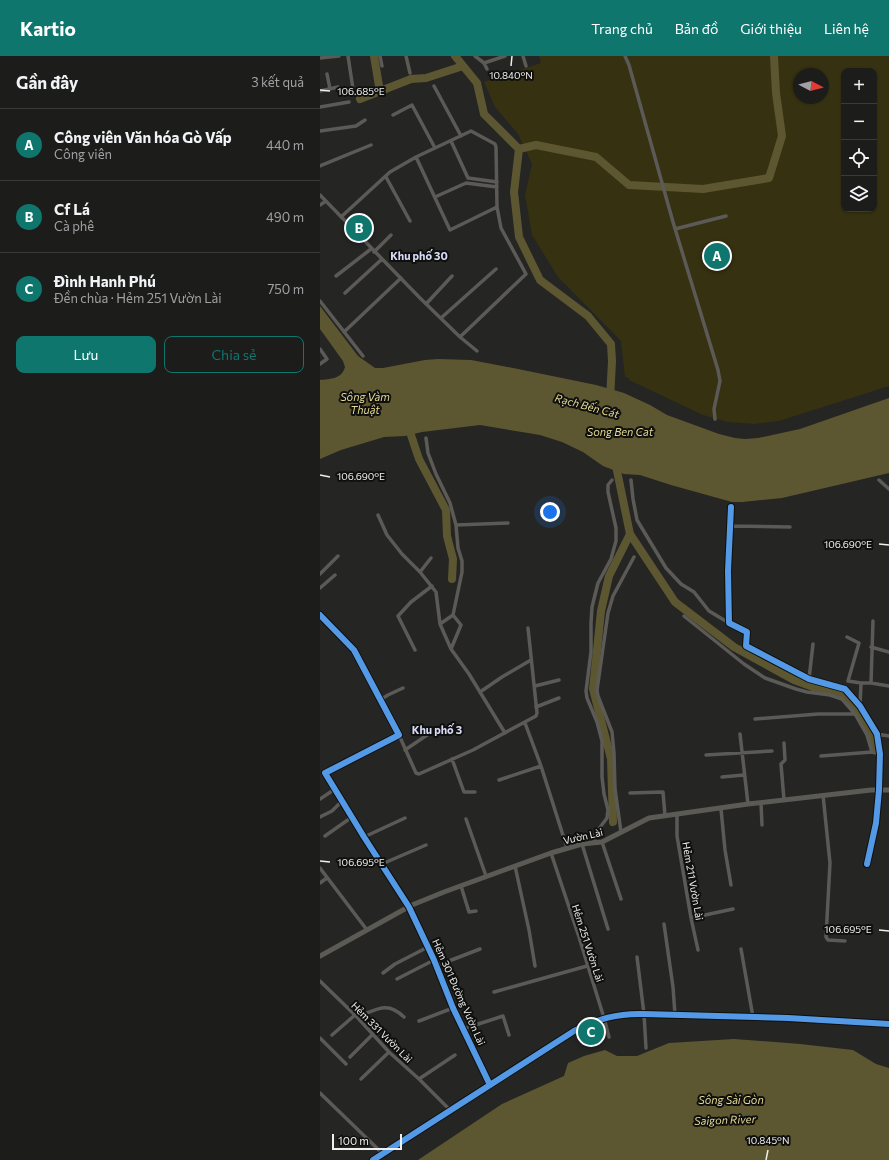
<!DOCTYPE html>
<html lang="vi">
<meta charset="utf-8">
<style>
body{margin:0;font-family:Commissioner,sans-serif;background:#292928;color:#f1f3f6}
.controls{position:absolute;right:12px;top:12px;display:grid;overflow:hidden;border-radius:8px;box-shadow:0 1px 3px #0004}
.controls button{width:36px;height:36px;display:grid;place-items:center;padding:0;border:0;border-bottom:1px solid #3a3a3a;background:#1c1c1b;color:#f1f3f6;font:20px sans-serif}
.compass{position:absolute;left:473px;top:12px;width:36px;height:36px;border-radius:50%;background:#1c1c1b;box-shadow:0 1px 3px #0004;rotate:97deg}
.scale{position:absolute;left:12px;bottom:10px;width:70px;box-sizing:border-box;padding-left:4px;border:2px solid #efefed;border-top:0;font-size:11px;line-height:14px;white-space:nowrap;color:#efefed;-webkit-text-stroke:3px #0f0f0e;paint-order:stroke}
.you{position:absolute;left:230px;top:456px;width:14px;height:14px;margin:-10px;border:3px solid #fff;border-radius:50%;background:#1a73e8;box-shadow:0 0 0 6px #1a73e833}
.badge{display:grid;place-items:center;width:26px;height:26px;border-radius:50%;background:#0f766e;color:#fff;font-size:13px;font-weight:700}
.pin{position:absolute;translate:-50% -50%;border:2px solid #fff;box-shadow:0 1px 4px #0006}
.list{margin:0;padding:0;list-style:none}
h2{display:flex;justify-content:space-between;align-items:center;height:52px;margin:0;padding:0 16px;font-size:17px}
h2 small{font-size:13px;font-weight:400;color:#a0a1a3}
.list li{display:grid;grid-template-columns:26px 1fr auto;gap:12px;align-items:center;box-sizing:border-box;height:72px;padding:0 16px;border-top:1px solid #3a3a3a}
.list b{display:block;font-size:15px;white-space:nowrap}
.list p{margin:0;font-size:13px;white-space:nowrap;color:#a0a1a3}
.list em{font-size:13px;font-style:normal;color:#a0a1a3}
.actions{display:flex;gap:8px;padding:12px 16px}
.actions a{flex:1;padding:9px 0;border:1px solid #0f766e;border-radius:8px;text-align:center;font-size:14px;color:#0f766e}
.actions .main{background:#0f766e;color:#fff}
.icon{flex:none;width:22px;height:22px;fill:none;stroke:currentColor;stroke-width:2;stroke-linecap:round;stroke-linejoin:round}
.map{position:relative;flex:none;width:569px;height:1104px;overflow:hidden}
header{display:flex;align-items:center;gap:24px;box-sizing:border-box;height:56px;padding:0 20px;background:#0f766e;color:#fff}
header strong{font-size:19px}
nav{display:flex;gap:22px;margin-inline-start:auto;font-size:14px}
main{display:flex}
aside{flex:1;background:#1c1c1b}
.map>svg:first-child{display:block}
.green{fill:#363110;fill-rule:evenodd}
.water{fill:#5d5731}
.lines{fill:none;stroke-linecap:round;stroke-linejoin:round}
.river{stroke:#5d5731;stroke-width:8}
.street{stroke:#5b5a56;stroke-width:3.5}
.secondary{stroke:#5b5a54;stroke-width:5}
.cycleway-casing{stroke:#0f0f0e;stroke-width:8}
.cycleway{stroke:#5399e6;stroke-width:6}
.ticks{fill:none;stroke:#efefed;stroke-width:1.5}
.labels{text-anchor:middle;stroke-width:4;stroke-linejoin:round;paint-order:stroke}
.street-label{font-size:10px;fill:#efefed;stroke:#0f0f0e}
.neighbourhood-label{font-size:11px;font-weight:bold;fill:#d8dbf8;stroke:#0f0f0e}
.water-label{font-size:11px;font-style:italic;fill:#e4da93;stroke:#0f0f0e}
.ticks-label{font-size:10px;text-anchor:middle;fill:#efefed;stroke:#0f0f0e;stroke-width:4;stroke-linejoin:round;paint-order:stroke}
</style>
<header>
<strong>Kartio</strong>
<nav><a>Trang chủ</a><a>Bản đồ</a><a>Giới thiệu</a><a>Liên hệ</a></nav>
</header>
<main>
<aside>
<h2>Gần đây<small>3 kết quả</small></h2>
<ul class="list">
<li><span class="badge">A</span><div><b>Công viên Văn hóa Gò Vấp</b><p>Công viên</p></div><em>440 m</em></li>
<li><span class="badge">B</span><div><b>Cf Lá</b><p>Cà phê</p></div><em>490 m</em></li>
<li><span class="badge">C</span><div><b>Đình Hanh Phú</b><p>Đền chùa · Hẻm 251 Vườn Lài</p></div><em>750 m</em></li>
</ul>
<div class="actions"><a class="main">Lưu</a><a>Chia sẻ</a></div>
</aside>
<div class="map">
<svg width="569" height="1104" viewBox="0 0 569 1104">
<rect width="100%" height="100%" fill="#252524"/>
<path class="green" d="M219 0H569V330L459 365 434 368 408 366 383 359 309 324V322L305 321 301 285 238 221 212 179 205 139 212 108 198 78 175 51 164 26 221 7ZM524 15H554V153H524ZM479 18H503V42H479Z"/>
<path class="water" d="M0 250 38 300 55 312H63L105 304 118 303 151 304 198 313 276 329 304 337 330 349 347 359 399 378 415 382 425 383 438 382 480 373 569 342V417L462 442 422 446H412L351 429 320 419 304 418 283 410 263 396 242 386 220 379 160 369 102 376 85 380 64 381 21 394 0 403V324C10 323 22 323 25 311L23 305 0 273Z
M414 983 480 988 533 994 556 1008 569 1012V1104H98L182 1048 244 1020 248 1007 264 1000 285 994 297 1000H317L349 987Z"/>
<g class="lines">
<path class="river" d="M54 0 60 36
M135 0 157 27 164 58 199 93
M40 43 91 23 106 22 143 10
M290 344 292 305 291 288 268 260 220 224 199 181 194 136 199 93 216 89 276 101 309 129 383 133 449 122 462 80 456 37 454 0
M88 370 99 403 126 454 127 480 133 503 132 523
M295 405 310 478 355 546 414 591 474 624 493 631 519 636 528 641 541 659 548 671 554 693
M293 766 291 703 273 633 281 555 289 520 310 478"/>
<path class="street" d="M28 0 33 33
M60 0 62 10
M86 0 90 17
M155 0 164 7 167 13
M203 0 206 10
M305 0 309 9 353 166 398 314 400 325 394 353 395 363
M0 2 19 0
M164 7 185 0
M7 18 10 33
M114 30 141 80
M0 35 18 31
M0 51 29 46
M73 59 92 49 115 92
M0 75 36 70 45 64
M131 85 148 122 177 126
M96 101 130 174 177 151
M0 110 51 89
M66 121 90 165
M0 139 100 242 140 281 157 295
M115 141 146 127 177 131
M0 149 6 145
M21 161 70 116 96 101 151 75 175 88 176 91 177 151 181 172 206 218 140 281
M355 173 406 160
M54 196 71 179
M16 220 51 193
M25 237 62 203
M0 245 43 300
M106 248 132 220
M121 262 176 213
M24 276 81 222
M0 293 7 303 0 308
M106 382 108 397 116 418 130 447 136 469 138 492 142 505V516L133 559 120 568
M311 424 313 443 317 464 346 512 361 528 374 536 389 555 409 567
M559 424 569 433
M411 451 408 515 409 567 427 576 426 590 489 623 525 633 540 650 557 678 560 698 559 734 556 767 547 808
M58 459 67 479 82 498 100 516 116 536 120 568 131 593 149 618 185 677
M136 469 188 467
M410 470 470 471
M100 516 111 502
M0 518 18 500
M0 532 15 519
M0 559 34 594 79 679 5 717 44 781 89 851 114 904 133 952 170 1029
M364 560 424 608 445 622 476 633 487 636 510 639 522 643 535 658 547 679 552 696 560 698
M527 581 539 587 528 625 541 627
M551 591 569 596
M131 593 141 569 133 559
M95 594 78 560 91 546 112 530
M489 623 493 588
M551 627 569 630
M215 630 239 624
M160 636 182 621 211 604
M60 644 68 639 83 632
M540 650 541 627H551L553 565
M216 651 239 642
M435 663 498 658H535
M205 667 221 710 247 792
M420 678 428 748
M557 678 569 680
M79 679 96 717 99 718 153 694 216 660 217 657 208 572
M464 687 465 704 461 708 464 744
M85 694 113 675
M386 699 452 695
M501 700 552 696
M132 703 144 736H155
M402 721 424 719
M179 724 221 710
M310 737 343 736 345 760
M503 739 510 807 506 881 508 884 525 885
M0 743 15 733
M441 747 442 769
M401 753 405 794 411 829
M357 758V780L371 862 378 894
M0 761 12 755 22 745
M146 763 166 820
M301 776 295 733 294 697 292 676 278 640 277 634 288 557 293 540 314 501
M5 780 32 761
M44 781 85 762
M282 786 301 843
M274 787 275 778 287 762 288 754 284 738 282 721V685L277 666 267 642 266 635 271 596V567L272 551 278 527 291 503 296 485V472L288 436V429L292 424
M262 788 288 873
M231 797 259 881 284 962 289 981
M62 808 106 789
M195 810 209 874 215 910
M0 812 47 874
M0 827 7 822
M141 830 149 856 156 855
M371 862 413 853
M344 868 353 931 355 959
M421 893 433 961
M317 901 324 958 326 992
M116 910 160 893
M63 917 75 908 108 891
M77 923 114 904
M0 925 37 961 69 996 99 1023 130 1054
M174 936 267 910
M37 961C56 954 67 944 84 961
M99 965 133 952
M143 973 183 960 189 979
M12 979 35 959
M0 982 26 1008
M30 1001 52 979
M41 1023 69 996
M99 1023 135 999
M0 1037 63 1098
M53 1104 254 975C278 963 297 957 324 958L468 962 569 968"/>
<path class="secondary" d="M0 900 92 849 124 836 231 797 262 788 282 786 329 762 428 748 551 734H569"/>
<g class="cycleway-casing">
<path id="cycleway" d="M411 451 408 515 409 567 427 576 426 590 489 623 525 633 540 650 557 678 560 698 559 734 556 767 547 808
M0 559 34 594 79 679 5 717 44 781 89 851 114 904 133 952 170 1029
M53 1104 254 975C278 963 297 957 324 958L468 962 569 968"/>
</g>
<use href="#cycleway" class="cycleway"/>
</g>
<path class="ticks" d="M191 10 192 0M0 34 10 35M0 419 10 421M559 488 569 489M0 805 10 806M559 874 569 875M446 1104 448 1094"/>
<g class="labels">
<g class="street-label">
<text transform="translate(263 780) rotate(-13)" y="4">Vườn Lài</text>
<text transform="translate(373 825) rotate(80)" y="4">Hẻm 211 Vườn Lài</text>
<text transform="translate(268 887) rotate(72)" y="4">Hẻm 251 Vườn Lài</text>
<text transform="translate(139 936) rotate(66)" y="4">Hẻm 301 Đường Vườn Lài</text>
<text transform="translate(62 976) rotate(45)" y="4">Hẻm 331 Vườn Lài</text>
</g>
<g class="neighbourhood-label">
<text x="99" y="204">Khu phố 30</text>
<text x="117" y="678">Khu phố 3</text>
</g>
<g class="water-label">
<text x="45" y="345">Sông Vàm<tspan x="45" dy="13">Thuật</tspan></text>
<text transform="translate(267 350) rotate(15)" y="4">Rạch Bến Cát</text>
<text x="300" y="380">Song Ben Cat</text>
<text x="411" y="1048">Sông Sài Gòn</text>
<text transform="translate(405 1064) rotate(-2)" y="4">Saigon River</text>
</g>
</g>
<g class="ticks-label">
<text x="191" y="23">10.840°N</text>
<text x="41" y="39">106.685°E</text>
<text x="41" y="424">106.690°E</text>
<text x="528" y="492">106.690°E</text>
<text x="41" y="810">106.695°E</text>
<text x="528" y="877">106.695°E</text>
<text x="448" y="1088">10.845°N</text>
</g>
</svg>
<div class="controls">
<button>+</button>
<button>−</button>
<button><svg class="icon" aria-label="locate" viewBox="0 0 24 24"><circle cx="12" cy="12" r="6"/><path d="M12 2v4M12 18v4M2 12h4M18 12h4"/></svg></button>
<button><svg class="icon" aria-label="layers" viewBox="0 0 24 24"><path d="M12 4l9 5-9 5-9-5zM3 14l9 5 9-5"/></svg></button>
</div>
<svg class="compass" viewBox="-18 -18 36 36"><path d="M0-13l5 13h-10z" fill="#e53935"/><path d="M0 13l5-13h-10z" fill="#a0a1a3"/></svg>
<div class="scale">100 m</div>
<div class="you"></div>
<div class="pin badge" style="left:397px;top:200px">A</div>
<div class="pin badge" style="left:39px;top:172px">B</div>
<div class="pin badge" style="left:271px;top:976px">C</div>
</div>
</main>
